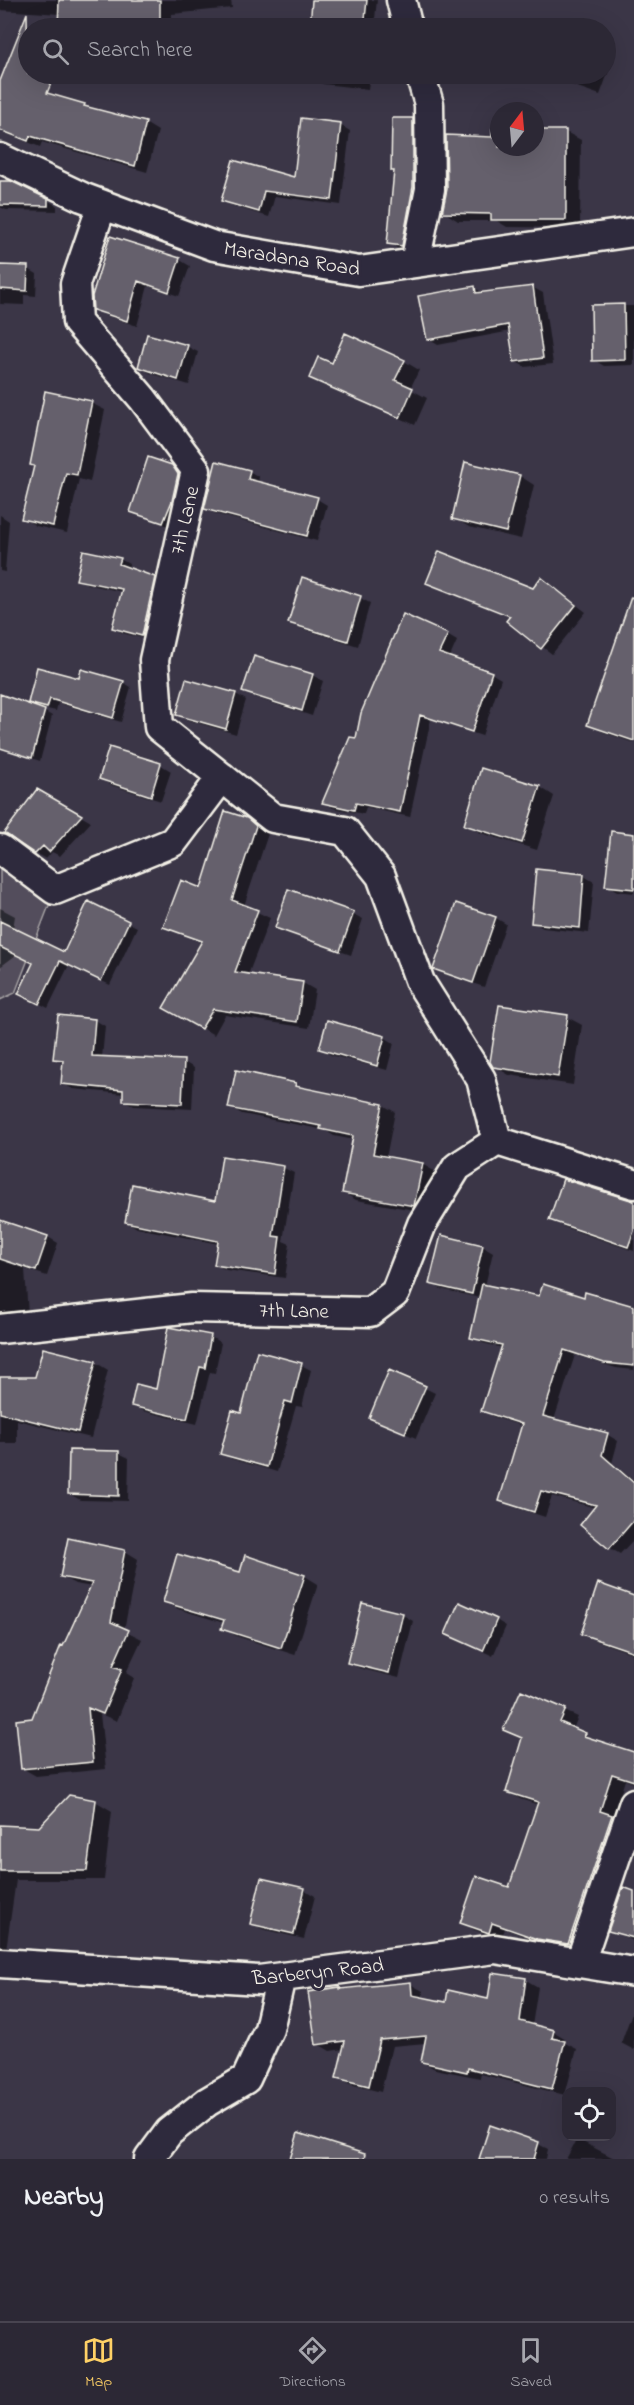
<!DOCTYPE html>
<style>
body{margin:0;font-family:"Indie Flower",sans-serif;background:#383441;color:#f1f3f6}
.controls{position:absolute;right:18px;bottom:18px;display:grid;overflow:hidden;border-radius:12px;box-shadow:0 6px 24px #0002}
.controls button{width:54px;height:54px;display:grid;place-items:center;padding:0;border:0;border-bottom:2px solid #484450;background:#2c2835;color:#f1f3f6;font:30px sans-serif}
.compass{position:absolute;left:490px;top:102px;width:54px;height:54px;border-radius:50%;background:#2c2835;box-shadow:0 6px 24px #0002;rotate:16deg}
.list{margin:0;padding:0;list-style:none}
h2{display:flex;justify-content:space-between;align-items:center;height:78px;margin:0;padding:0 24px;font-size:26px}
h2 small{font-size:20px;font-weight:400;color:#a6a6ad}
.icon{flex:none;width:33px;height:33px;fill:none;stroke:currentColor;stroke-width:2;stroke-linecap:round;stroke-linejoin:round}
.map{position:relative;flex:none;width:634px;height:2159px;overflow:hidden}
.search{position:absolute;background:#2c2835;box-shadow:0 6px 24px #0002;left:18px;right:18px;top:18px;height:66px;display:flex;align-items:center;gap:15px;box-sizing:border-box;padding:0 21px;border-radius:33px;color:#a6a6ad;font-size:22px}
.sheet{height:162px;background:#2c2835}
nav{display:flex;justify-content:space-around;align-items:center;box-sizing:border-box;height:84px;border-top:2px solid #484450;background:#2c2835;font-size:16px;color:#a6a6ad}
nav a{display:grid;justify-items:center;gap:3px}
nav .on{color:#ffd166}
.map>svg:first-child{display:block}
.green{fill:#534e5c;stroke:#a4a0a2;stroke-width:1.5}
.shadow{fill:#0007}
.building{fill:#65616c;stroke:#f4f1e8;stroke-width:1.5}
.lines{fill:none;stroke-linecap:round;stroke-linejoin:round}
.minor-casing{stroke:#f4f1e8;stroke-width:33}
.minor{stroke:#2f2a3d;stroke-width:28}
.labels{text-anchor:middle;stroke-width:6;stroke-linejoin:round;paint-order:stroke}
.street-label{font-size:21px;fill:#f4f1e8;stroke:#2f2a3d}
</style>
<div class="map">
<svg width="634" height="2159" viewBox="0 0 634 2159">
<rect width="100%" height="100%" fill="#3b3647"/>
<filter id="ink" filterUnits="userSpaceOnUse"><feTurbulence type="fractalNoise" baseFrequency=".0167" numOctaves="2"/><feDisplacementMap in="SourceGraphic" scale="12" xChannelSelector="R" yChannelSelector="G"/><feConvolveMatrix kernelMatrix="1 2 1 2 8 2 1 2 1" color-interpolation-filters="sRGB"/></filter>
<g filter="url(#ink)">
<path class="green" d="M0 849 55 890 15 993 0 1000Z"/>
<path class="shadow" d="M0 0H231L232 8 172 14 171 28H60V14L0 10Z
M314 0H377L374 28H311Z
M527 19 553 28H523Z
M606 49 615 54 600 95 541 74H606Z
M313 74H370L368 89 323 84 313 79Z
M0 85 84 105 91 109 145 123 158 131 147 172 42 142 40 147 0 131Z
M412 119 422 125 412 250 399 249 389 243 396 172Z
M340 125 350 131 341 205 275 196 269 217 233 206 223 200 295 179Z
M499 131V147H535V131L566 132 581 140 580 228 507 227 497 221H458L444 212Z
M0 183 47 200 57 206V211L6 210 0 207Z
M111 238 180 260 190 266 179 296 148 286 137 326 105 315 94 309Z
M0 267 27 268 37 274 36 296 24 295V305L0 304Z
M532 287 543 293 553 364 525 367 515 361 511 331 438 345 428 339 475 288 485 294Z
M592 306H634V365L604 366 594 360Z
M148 335 188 347 198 352 189 385 150 373 139 367Z
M404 361 419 370 410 389 427 398 415 425 311 377 333 365Z
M91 403 105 410 90 482 79 479 67 533 36 526 23 518Z
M171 467 182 473 173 528 131 511Z
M249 471 259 477 258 483 317 499 327 505 317 541 216 514 206 509Z
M520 476 534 485 521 539 469 527 454 518Z
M0 515 9 521 5 572 0 571Z
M120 559 129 564 128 569 164 584 151 640 122 633 114 627 123 592 87 584 78 579Z
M542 579 586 612 552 654 508 621 511 617 438 588 533 589Z
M360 598 370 603 358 646 300 628 290 623Z
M447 635 457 641 449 659 491 673 501 679 482 736 431 719 410 817 366 807 364 814 333 808 324 802 357 740Z
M634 637V743L603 732 588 724Z
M312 675 323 681 312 716 254 697 244 691Z
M80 679 123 682 131 687 121 722 58 703 56 711 38 707 30 702Z
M187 681 236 694 246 700 236 734 188 720 178 714Z
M0 695 40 709 52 716 40 761 0 747Z
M110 749 161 765 171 771 161 801 111 785 101 779Z
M540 787 554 796 537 850 481 833 466 825Z
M38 791 91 822 60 856 52 852 46 859 35 853Z
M246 820 268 834 244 906 270 918 248 975 303 983 315 990 309 1028 225 1015 214 1035 165 1007 203 943 165 926 201 890Z
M634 835V893L617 891 607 885Z
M584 876 594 882 589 933 543 928 533 922Z
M89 903 137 927 110 985 69 965 48 1008 29 998 65 954Z
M457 905 496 918 506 924 484 987 445 974 435 968Z
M0 908 15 916 13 929 35 941 0 967Z
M353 914 363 919 351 955 287 933 276 927Z
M567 1017 582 1025 573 1085 509 1075 494 1066Z
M95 1020 105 1026 102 1058 184 1062 194 1068 192 1109 134 1106 124 1100V1094L73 1089 63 1084 65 1064 55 1058Z
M384 1037 394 1043 387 1070 331 1055 321 1049Z
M295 1084 305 1090 383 1105 395 1112 386 1158 422 1164 434 1171 426 1212 356 1200 344 1193 354 1140 334 1136 325 1130 242 1114 230 1107Z
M224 1158 284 1168 294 1173 283 1241 290 1244 285 1278 226 1270 216 1265 219 1244 137 1228 127 1222 216 1202Z
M634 1203V1251L564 1227 551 1219Z
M0 1222 48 1237 58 1243 47 1276 25 1269 28 1315 0 1316Z
M483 1246 493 1252 485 1286 540 1298 585 1299 634 1308V1370L616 1368 575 1355 554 1420 608 1435 618 1441 612 1463 634 1481V1539L620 1554 610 1548 596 1508 552 1496 545 1517 511 1506 501 1500 523 1426 494 1417 483 1411 503 1348 483 1343 472 1337 480 1298 441 1289 431 1283Z
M211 1337 221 1343 215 1373 210 1372 197 1424 143 1411 133 1405 157 1390Z
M95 1362 108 1370 91 1438 17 1420V1443H0V1378L37 1379Z
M301 1365 311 1370 302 1407 296 1406 277 1472 232 1459 221 1453 242 1415Z
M425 1388 435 1393 416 1438 381 1423Z
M119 1453 129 1458 128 1501 80 1500 70 1494Z
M125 1551 138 1559 124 1630 142 1639 126 1673 134 1678 117 1721 100 1714 106 1769 36 1776 22 1768 33 1720 92 1587 75 1584 62 1577Z
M246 1557 305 1576 318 1584 295 1655 236 1636 223 1628 224 1623 178 1609 165 1601 240 1574Z
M634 1597V1654L597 1641 582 1633Z
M363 1605 403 1615 413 1621 399 1678 359 1668 349 1662Z
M496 1620 506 1626 493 1656 446 1634Z
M521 1692 578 1717 573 1729 597 1741 634 1754V1783L625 1780 613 1817 624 1824 581 1951 551 1946 505 1929 501 1939 474 1930 462 1922 510 1889 539 1805 520 1799 508 1792 524 1739 505 1730Z
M95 1801 112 1811 104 1880H16L5 1957 0 1969V1827L40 1828Z
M263 1879 305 1890 315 1896 304 1939 262 1929 252 1923Z
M634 1892V1941L610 1930Z
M526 1980 538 1987 532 2026 553 2031 566 2039 565 2043 577 2049 565 2095 481 2074 480 2078 435 2069 422 2062 426 2043 392 2046 381 2092 350 2084 338 2077 345 2049 330 2051 318 2044 340 1988 343 1991 410 1984 423 1991V1999L447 2004 489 2001Z
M634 2007V2050L621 2043Z
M577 2139 614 2158 616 2159H566Z
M538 2144 548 2149 546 2159H480Z"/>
<path class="building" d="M59 0H160V28H58Z
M312 0H367L364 28H310Z
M27 13 28 74H55L47 93 85 104 84 106 146 122 135 166 30 136 28 141 0 130V81Z
M301 118 341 123 332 200 264 191 259 212 221 201 233 160 294 177Z
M392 118H413V187L402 246 387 244 394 171H391Z
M492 129H499V147H535V130H566V220H491V214L442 213 447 189 446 135 492 137Z
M0 181H11L48 199V206L0 205Z
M110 236 180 258 169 292 138 281 127 321 93 310 92 296Z
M0 265 28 266 27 291 0 289Z
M475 286 476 293 533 286 543 358 514 362 508 325 427 340 418 296Z
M624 304 625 360 592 361 591 305Z
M345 333 405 360 395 380 413 388 400 418 309 378 318 357 332 363Z
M147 334 188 345 178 380 138 367Z
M45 391 92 401 77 475 66 473 53 526 21 519 34 466 30 465Z
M148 457 172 465 178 474 172 501 163 523 130 512Z
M216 461 250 470 248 479 318 497 307 536 204 509Z
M465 462 520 475 506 532 452 519Z
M83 550 121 558 119 564 155 577 142 636 112 628 122 589 76 580Z
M439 551 533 588 541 577 576 605 541 649 506 621 510 616 426 583Z
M302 577 361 596 348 641 288 623Z
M631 597 634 598V741L587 725Z
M403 614 448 634 439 653 492 672 472 732 420 715 400 812 356 803 354 810 322 803 350 737 356 738 361 713Z
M254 656 313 674 302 711 242 692Z
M37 667 79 678 81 669 124 681 113 718 50 699 47 708 28 703Z
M186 679 236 693 226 729 176 715Z
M0 694 45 710 32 758 0 748Z
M109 747 161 763 151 796 99 779Z
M481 768 540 786 522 843 464 825Z
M37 789 82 815 49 852 43 846 35 854 4 833Z
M225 811 247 818 256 826 232 900 258 910 235 972 303 982 297 1022 213 1009 201 1029 163 1008 202 941 163 927 181 880 201 888Z
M611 831 634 834V889L605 886Z
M536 869 584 874 580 928 531 923Z
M288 889 354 912 340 951 275 928Z
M88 901 129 921 101 981 60 961 39 1004 18 994 33 963 0 947V921L64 952Z
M456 903 496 917 473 983 433 969Z
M499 1005 568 1015 558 1077 493 1067 490 1062Z
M58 1015 95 1019 92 1056 184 1060 182 1104 123 1101V1090L61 1084 63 1060 53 1059Z
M327 1020 385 1036 377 1066 319 1049Z
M236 1070 296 1083 295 1086 383 1104 373 1154 423 1163 414 1206 342 1193 353 1136 320 1129 321 1126 228 1108Z
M222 1156 284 1166 273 1236 280 1237 275 1274 214 1265 218 1241 125 1222 132 1184 215 1201Z
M563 1179 634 1201V1231L628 1247 549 1220Z
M0 1220 48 1236 36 1271 0 1259Z
M441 1235 483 1245 472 1294 429 1284Z
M482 1284 539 1296 543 1284 584 1297 585 1292 634 1306V1366L604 1363 564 1350 543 1416 608 1433 602 1455 634 1483V1520L609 1549 580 1525 596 1505 541 1491 534 1512 499 1501 522 1424 481 1411 502 1345 470 1338Z
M168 1327 211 1335 205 1368 200 1367 187 1419 131 1406 136 1384 156 1389Z
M43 1348 96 1361 78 1432 0 1413V1377H35Z
M257 1351 302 1363 292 1403 285 1401 267 1467 220 1454 232 1410 241 1413Z
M389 1370 426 1386 405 1433 369 1418Z
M69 1450 119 1451V1496L68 1494Z
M68 1538 125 1550 111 1622 129 1630 113 1666 122 1669 103 1714 88 1708 93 1762 21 1769 16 1720 32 1718 61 1645 63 1646 92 1583 60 1577Z
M177 1554 240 1572 245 1555 305 1575 281 1648 221 1629 224 1620 163 1602Z
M598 1583 634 1596V1652L581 1634Z
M459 1602 497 1619 483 1651 445 1634Z
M362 1603 403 1613 389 1673 347 1663Z
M521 1690 566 1709 560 1722 586 1733 584 1736 634 1752V1781L612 1774 600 1811 612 1815 568 1944 537 1939 492 1923 489 1933 460 1923 476 1876 509 1887 538 1802 506 1792 522 1738 503 1730Z
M69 1795 96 1800 87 1871H0V1825L39 1827Z
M261 1878 305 1888 294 1934 250 1924Z
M623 1887 634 1891V1938L608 1931Z
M492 1973 526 1978 520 2021 554 2030 552 2038 565 2041 552 2089 468 2068 467 2072 421 2062 426 2036 380 2040 369 2086 336 2078 345 2041 316 2045 308 1992 340 1987V1989L411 1982 412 1995 446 2002 448 1990 488 1999Z
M490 2125 539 2142 534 2159H479Z
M298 2133 365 2154 364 2159H290Z"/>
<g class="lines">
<g class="minor-casing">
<path id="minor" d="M401 0 408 28
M0 158 82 197 214 246 359 271 634 232
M102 205 75 284 77 322 143 399 196 470 154 660 159 727 273 818 345 831 381 876 420 982 481 1079 497 1141
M415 263 430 189 429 104 420 74
M0 849 55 890 173 842 222 777
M0 1329 192 1308 370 1312 395 1293 422 1224 457 1167 497 1141 634 1184
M0 1963 259 1980 495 1949 634 1972
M580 1963 634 1803
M149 2159 169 2132 207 2102 246 2079 269 2029 281 1977"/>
</g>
<use href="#minor" class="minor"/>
</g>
</g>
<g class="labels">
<g class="street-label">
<text transform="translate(292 258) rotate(9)" y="7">Maradana Road</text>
<text transform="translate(184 520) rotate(-77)" y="7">7th Lane</text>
<text transform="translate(294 1310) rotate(1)" y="7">7th Lane</text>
<text transform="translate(318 1971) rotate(-6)" y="7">Barberyn Road</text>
</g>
</g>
</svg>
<div class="controls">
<button><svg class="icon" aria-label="locate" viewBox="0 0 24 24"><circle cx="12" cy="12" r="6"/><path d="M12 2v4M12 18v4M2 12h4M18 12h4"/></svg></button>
</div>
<svg class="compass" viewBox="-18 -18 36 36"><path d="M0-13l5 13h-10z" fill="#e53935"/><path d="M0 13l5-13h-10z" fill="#a6a6ad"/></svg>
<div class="search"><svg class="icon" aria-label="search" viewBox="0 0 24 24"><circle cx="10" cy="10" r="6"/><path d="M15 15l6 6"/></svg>Search here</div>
</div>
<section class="sheet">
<h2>Nearby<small>0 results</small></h2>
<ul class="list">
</ul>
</section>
<nav>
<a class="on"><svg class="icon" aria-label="map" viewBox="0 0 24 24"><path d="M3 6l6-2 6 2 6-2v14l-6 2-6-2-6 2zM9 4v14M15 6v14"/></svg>Map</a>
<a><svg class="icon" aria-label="directions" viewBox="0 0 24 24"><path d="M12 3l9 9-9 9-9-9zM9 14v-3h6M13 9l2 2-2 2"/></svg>Directions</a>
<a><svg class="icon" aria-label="saved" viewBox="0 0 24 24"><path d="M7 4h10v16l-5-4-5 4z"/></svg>Saved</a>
</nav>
